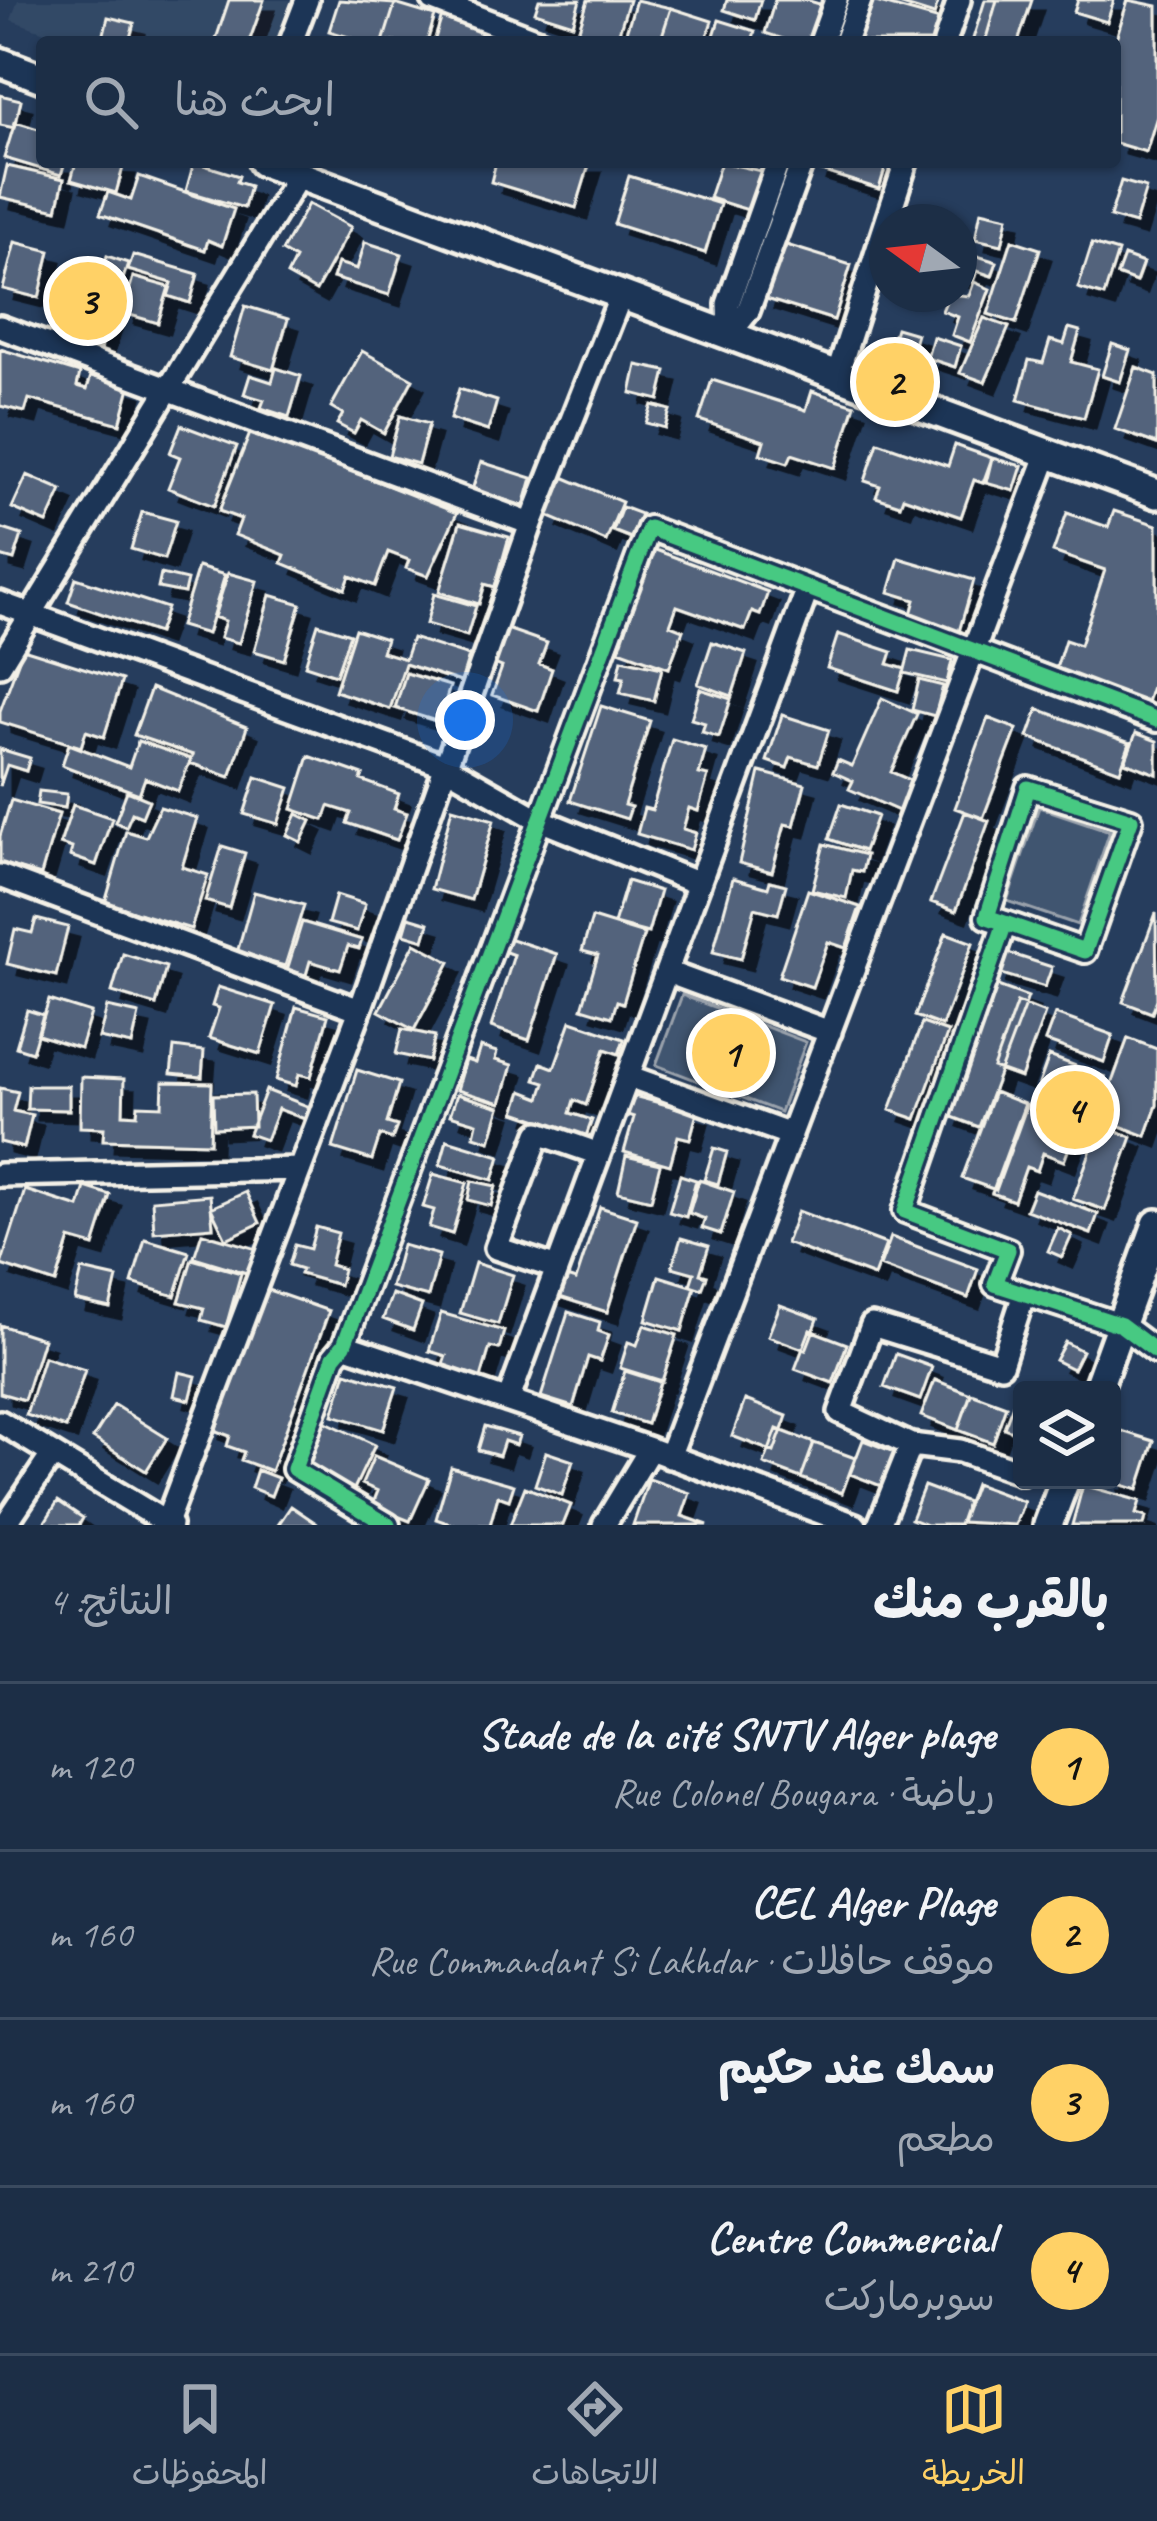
<!DOCTYPE html>
<html lang="ar">
<meta charset="utf-8">
<style>
body{margin:0;font-family:Caveat,"Playpen Sans Arabic",sans-serif;background:#25364d;color:#f1f3f6;direction:rtl}
.controls{position:absolute;right:36px;bottom:36px;display:grid;overflow:hidden;border-radius:12px;box-shadow:0 3px 9px #0004}
.controls button{width:108px;height:108px;display:grid;place-items:center;padding:0;border:0;border-bottom:3px solid #3a4a5f;background:#1c2e46;color:#f1f3f6;font:60px sans-serif}
.compass{position:absolute;left:869px;top:204px;width:108px;height:108px;border-radius:50%;background:#1c2e46;box-shadow:0 3px 9px #0004;rotate:285deg}
.you{position:absolute;left:465px;top:720px;width:42px;height:42px;margin:-30px;border:9px solid #fff;border-radius:50%;background:#1a73e8;box-shadow:0 0 0 18px #1a73e833}
.badge{display:grid;place-items:center;width:78px;height:78px;border-radius:50%;background:#ffd166;color:#111;font-size:39px;font-weight:700}
.pin{position:absolute;translate:-50% -50%;border:6px solid #fff;box-shadow:0 3px 12px #0006}
.list{margin:0;padding:0;list-style:none}
h2{display:flex;justify-content:space-between;align-items:center;height:156px;margin:0;padding:0 48px;font-size:51px}
h2 small{font-size:39px;font-weight:400;color:#a0a8b3}
.list li{display:grid;grid-template-columns:78px 1fr auto;gap:36px;align-items:center;box-sizing:border-box;height:168px;padding:0 48px;border-top:3px solid #3a4a5f}
.list b{display:block;font-size:45px;white-space:nowrap}
.list p{margin:0;font-size:39px;white-space:nowrap;color:#a0a8b3}
.list em{font-size:39px;font-style:normal;color:#a0a8b3}
.icon{flex:none;width:66px;height:66px;fill:none;stroke:currentColor;stroke-width:2;stroke-linecap:round;stroke-linejoin:round}
.map{position:relative;flex:none;width:1157px;height:1525px;overflow:hidden;direction:ltr}
.search{position:absolute;background:#1c2e46;box-shadow:0 3px 9px #0004;left:36px;right:36px;top:36px;height:132px;display:flex;align-items:center;gap:30px;box-sizing:border-box;padding:0 42px;border-radius:12px;color:#a0a8b3;font-size:45px}
.sheet{height:828px;background:#1c2e46}
nav{display:flex;justify-content:space-around;align-items:center;box-sizing:border-box;height:168px;border-top:3px solid #3a4a5f;background:#1c2e46;font-size:33px;color:#a0a8b3}
nav a{display:grid;justify-items:center;gap:6px}
nav .on{color:#ffd166}
.map>svg:first-child{display:block}
.built{fill:#334966}
.green{fill:#40546f;stroke:#9aa2ac;stroke-width:3}
.building{fill:#52647b;stroke:#f4f1e8;stroke-width:3;filter:url(#shadow)}
.lines{fill:none;stroke-linecap:round;stroke-linejoin:round}
.minor-casing{stroke:#f4f1e8;stroke-width:30}
.major-casing{stroke:#f4f1e8;stroke-width:36}
.minor{stroke:#1d3557;stroke-width:21}
.major{stroke:#1d3557;stroke-width:27}
.cycleway-casing{stroke:#1d3557;stroke-width:22}
.cycleway{stroke:#46c982;stroke-width:15}
</style>
<div class="map">
<svg width="1157" height="1525" viewBox="0 0 1157 1525">
<defs>
<filter id="shadow"><feDropShadow dx="11" dy="11" stdDeviation="0" flood-color="#0009"/></filter>
</defs>
<rect width="100%" height="100%" fill="#263d5d"/>
<filter id="ink" filterUnits="userSpaceOnUse"><feTurbulence type="fractalNoise" baseFrequency=".00833" numOctaves="2"/><feDisplacementMap in="SourceGraphic" scale="24" xChannelSelector="R" yChannelSelector="G"/><feConvolveMatrix kernelMatrix="1 2 1 2 8 2 1 2 1" color-interpolation-filters="sRGB"/></filter>
<g filter="url(#ink)">
<path class="built" d="M18 0H290L275 42H73L11 20Z"/>
<path class="green" d="M1039 807 1110 831 1078 925 1007 901Z
M682 995 806 1042 780 1112 656 1065Z"/>
<path class="building" d="M229 0H264L249 42H215Z
M339 0 395 4 383 42H365L329 31Z
M539 0H580L573 24 535 12Z
M588 0H629L616 42 578 32Z
M636 0 671 8 660 42H623Z
M727 0H761L755 20 724 10Z
M775 0H806L823 5 812 42H792L765 33Z
M869 0 940 20 934 42H855Z
M886 0H939L934 15Z
M985 0H997L985 42H972Z
M997 0H1032L1018 42H985Z
M1078 0H1114L1107 22 1074 12Z
M1128 0 1157 6V116L1146 152 1115 143V42Z
M395 4 435 16 427 42H383Z
M671 8 712 21 705 42H660Z
M442 16 483 29 479 42H434Z
M108 17 134 23 129 42H102Z
M719 20 755 31 752 42H712Z
M0 95 21 100 15 128 0 125Z
M15 122 42 130V162H65L61 175 4 158Z
M76 162 124 164 116 193 71 180Z
M194 162 239 176 237 182 250 186 244 208 186 191Z
M496 162H590L576 208 491 182Z
M721 162 761 171 748 210 709 198Z
M817 162H887L879 189 815 169Z
M7 166 64 179 57 210 0 197Z
M139 176 234 209 222 246 208 240 205 250 100 214 108 192 131 200Z
M629 176 720 204 705 253 614 224Z
M1121 181 1146 188 1135 224 1110 217Z
M308 204 351 227 316 291 287 275 295 259 282 251Z
M981 211 1008 217 1002 245 975 239Z
M1012 240 1040 249 1016 323 988 314Z
M15 242 50 251 39 298 3 289Z
M365 242 402 254 389 295 333 278 338 263 357 269Z
M780 243 851 265 834 320 763 298Z
M1092 244 1118 252 1104 296 1078 288Z
M964 252 997 262 992 276 977 271 973 282 959 277Z
M133 255 198 274 190 303 168 296 172 283 128 270Z
M107 256 128 263 101 349 62 337 68 317 56 313 66 280 97 289Z
M1124 256 1143 263 1136 282 1117 275Z
M133 277 169 287 158 323 123 313Z
M974 282 990 289 970 342 952 335 958 317 942 311 949 294 969 296Z
M245 306 288 319 273 370 230 357Z
M984 318 1009 327 985 382 960 373Z
M896 328 917 334 909 361 888 354Z
M1069 328 1080 331 1071 362 1098 369 1084 418 1018 400 1029 360 1043 363 1050 340 1064 344Z
M933 337 961 346 955 367 927 358Z
M1112 344 1130 350 1120 382 1102 376Z
M0 349 80 373 77 386 87 389 91 376 130 387 120 424 29 399 25 412 0 406Z
M362 351 413 379 384 433 361 420 354 433 337 424 343 414 331 407Z
M637 365 666 371 659 400 631 393Z
M1136 367 1157 375V444L1115 429Z
M276 368 301 376 289 417 261 408 264 400 244 394 250 375 272 382Z
M712 380 806 410 812 391 855 405 835 468 792 454 788 463 760 454 764 441 699 420Z
M459 389 497 401 488 431 450 419Z
M652 405 670 410 665 428 646 423Z
M400 416 429 424 418 464 389 456Z
M181 425 237 446 214 506 168 488 180 457 170 453Z
M251 431 457 513 428 576 406 568 409 560 388 552 375 586 350 576 345 589 282 563 285 555 235 535 241 519 219 511Z
M878 442 948 466 955 445 992 458 983 483 974 480 961 517 903 497 900 505 876 497 880 486 865 481Z
M992 458 1022 466 1014 491 986 483Z
M481 462 532 478 524 506 472 490Z
M27 475 62 490 47 523 12 508Z
M563 477 622 502 606 541 547 516Z
M622 507 641 514 631 538 613 531Z
M1114 511 1157 525V671L1145 708 1053 678 1065 640 1080 645 1105 570 1053 552 1067 513 1108 527Z
M142 512 176 521 164 559 131 549Z
M460 523 509 537 495 587 485 584 479 604 439 592Z
M0 528 22 535 14 560 0 556Z
M653 549 768 592 760 615 752 612 745 630 677 606 670 625 683 630 669 668 619 650Z
M899 558 974 580 958 635 909 621 915 600 889 592Z
M198 567 225 575 207 634 180 626Z
M228 573 257 581 239 643 220 638 225 621 214 617Z
M161 574 187 580 184 593 158 588Z
M76 578 167 608 158 633 68 602Z
M434 594 476 606 467 636 426 624Z
M270 595 301 604 284 660 254 651Z
M318 624 350 634 336 675 305 665Z
M501 627 547 643 539 664 552 669 538 711 492 695 502 667 489 662Z
M355 629 386 639 382 652 405 659 412 638 469 656 461 682 405 664 390 709 335 691Z
M838 634 892 652 888 664 905 669 898 691 827 668Z
M712 642 746 653 732 696 698 684Z
M23 649 122 680 104 737 86 731 81 747 0 722V711Z
M910 650 952 660 947 683 904 673Z
M622 659 662 668 654 701 620 693 624 678 618 677Z
M406 673 450 686 439 722 395 708Z
M919 680 943 686 935 716 912 710Z
M151 688 247 727 230 777 190 763 193 755 134 735Z
M700 689 731 699 719 737 702 732 705 723 691 719Z
M882 698 917 714 891 772 912 781 899 811 849 789 853 781 833 772 838 760 852 766Z
M601 706 650 721 624 805 631 807 627 819 570 801Z
M1038 709 1130 743 1120 771 1028 737Z
M782 715 829 730 818 765 791 757 787 768 767 761Z
M988 718 1017 729 983 818 955 808Z
M1136 733 1157 741V774L1125 762Z
M672 739 706 749 699 774 708 776 698 811 689 808 683 829 696 833 691 850 637 834 644 808 652 810Z
M138 741 191 759 178 791 145 778 139 794 62 765 69 744 129 767Z
M0 749 30 758 26 771 7 765 0 786Z
M309 756 363 775 361 780 399 794 394 809 407 813 397 840 347 823 351 813 329 806 324 820 292 809Z
M760 772 805 784 794 826 785 824 772 872 739 863Z
M256 777 290 788 278 824 244 814Z
M39 791 67 794 65 808 37 804Z
M127 791 149 800 142 817 132 813 126 827 115 822Z
M11 800 59 814 41 875 0 863V836Z
M841 804 877 816 864 851 829 839Z
M73 805 112 818 96 865 70 856 72 848 60 844Z
M160 807 197 818 182 867 208 875 191 929 105 903 126 831 146 837Z
M452 808 494 820 471 900 431 889Z
M965 812 989 821 956 911 931 902Z
M297 814 311 821 301 842 287 835Z
M824 844 866 855 862 872 852 870 846 898 812 890Z
M222 846 245 853 229 908 205 901Z
M733 878 768 888 770 881 786 885 778 914 755 908 741 959 713 952Z
M627 881 660 891 648 933 614 924Z
M808 890 860 907 846 948 828 942 812 987 779 976Z
M254 892 304 905 285 966 237 953Z
M336 895 365 904 357 931 328 923Z
M1156 913 1157 999 1152 1013 1123 1002Z
M409 917 429 923 424 940 404 934Z
M592 918 644 934 623 1003 617 1001 612 1017 582 1008 598 955 582 951Z
M36 919 68 927 56 976 7 964 15 929 32 933Z
M302 922 362 940 359 949 348 946 340 970 310 961 306 975 287 970Z
M946 933 973 943 942 1026 915 1016Z
M508 938 557 954 529 1040 491 1027 514 955 503 951Z
M415 943 450 962 414 1030 379 1011Z
M1002 951 1052 967 1045 987 995 972Z
M123 954 166 967 156 1005 112 992Z
M995 985 1028 997 979 1127 947 1115Z
M218 987 275 1005 260 1054 209 1038 219 1008 212 1006Z
M49 1000 91 1013 80 1048 38 1035Z
M1017 1002 1045 1013 1021 1078 993 1068Z
M107 1007 139 1014 132 1045 99 1038Z
M296 1007 328 1016 311 1077 299 1074 296 1086 276 1080Z
M27 1010 43 1015 32 1052 16 1047Z
M1055 1014 1113 1035 1104 1062 1045 1041Z
M571 1021 624 1039 619 1054 605 1049 586 1105 574 1100 570 1113 592 1120 586 1136 515 1112 522 1091 540 1098 545 1083 535 1080 541 1063 554 1068Z
M922 1023 948 1032 916 1119 890 1110Z
M402 1029 435 1036 429 1061 396 1054Z
M1128 1038 1157 1049V1105L1146 1136 1099 1118Z
M174 1047 204 1051 202 1077 171 1074Z
M480 1047 497 1052 495 1060 512 1065 501 1103 457 1090 466 1060 475 1063Z
M1049 1056 1105 1077 1095 1105 1039 1084Z
M357 1070 399 1083 387 1123 397 1126 392 1139 380 1135 372 1160 333 1148Z
M81 1077 124 1079 123 1114 137 1115 138 1105 162 1106 163 1082 212 1083 210 1143 103 1140 104 1128 80 1127Z
M28 1086H69V1110L27 1109Z
M0 1088 18 1092 13 1111 32 1115 24 1148 0 1142Z
M266 1090 310 1107 305 1119 278 1109 266 1140 249 1134Z
M994 1092 1027 1105 996 1190 962 1178Z
M253 1094 254 1126 214 1128 213 1095Z
M457 1094 500 1107 490 1141 474 1136 477 1123 450 1115Z
M630 1095 697 1113 690 1139 678 1136 670 1165 624 1152 634 1117 624 1114Z
M1025 1104 1078 1124 1064 1161 1043 1153 1037 1171 1026 1167 1014 1201 992 1193Z
M1100 1125 1132 1137 1105 1210 1073 1199Z
M447 1140 500 1156 493 1180 440 1165Z
M714 1148 727 1152 718 1184 704 1180Z
M626 1156 660 1164 651 1200 618 1192Z
M433 1174 467 1183 452 1234 429 1227 434 1210 423 1207Z
M680 1175 696 1180 686 1217 669 1212Z
M699 1180 734 1192 721 1234 702 1228 705 1219 689 1213Z
M472 1181 496 1186 491 1206 468 1200Z
M85 1187 110 1195 94 1246 70 1239 56 1283 1 1265 25 1190 79 1207Z
M1034 1190 1098 1214 1091 1234 1026 1210Z
M246 1192 260 1223 226 1239 211 1208Z
M210 1195 213 1227 154 1232 152 1200Z
M600 1207 637 1219 607 1312 550 1294 557 1274 576 1280Z
M798 1211 886 1244 874 1276 786 1243Z
M316 1227 338 1233 330 1265 343 1269 339 1285 300 1274 302 1269 289 1265 295 1245 310 1249Z
M1058 1228 1072 1235 1062 1257 1048 1251Z
M202 1233 257 1249 250 1274 194 1257Z
M891 1237 978 1269 968 1298 880 1266Z
M681 1238 709 1246 700 1274 707 1276 702 1289 690 1285 694 1273 672 1267Z
M145 1239 189 1252 175 1296 132 1283Z
M402 1245 439 1255 428 1297 391 1287Z
M192 1259 241 1273 226 1327 201 1320 204 1308 179 1302Z
M475 1263 513 1275 498 1324 460 1313Z
M82 1270 117 1278 110 1308 75 1300Z
M659 1276 695 1287 682 1331 646 1320Z
M260 1287 329 1311 271 1471 241 1460 244 1452 227 1446 230 1436 208 1428Z
M392 1294 422 1305 413 1330 383 1319Z
M780 1305 818 1319 806 1350 768 1336Z
M568 1312 600 1322 598 1331 609 1335 600 1361 588 1357 573 1407 541 1397Z
M441 1313 504 1331 499 1349 490 1347 480 1381 441 1370 446 1356 429 1351Z
M0 1325 43 1339 24 1400 0 1393Z
M644 1325 677 1335 662 1381 620 1368 628 1342 637 1345Z
M810 1330 847 1344 833 1383 795 1369Z
M1065 1342 1082 1351 1073 1369 1055 1360Z
M896 1354 932 1367 920 1400 884 1387Z
M44 1357 85 1370 66 1428 26 1415Z
M625 1371 660 1382 647 1424 612 1413Z
M179 1372 196 1376 190 1400 174 1396Z
M346 1372 397 1387 383 1430 333 1415Z
M935 1380 971 1394 958 1430 921 1416Z
M971 1393 1006 1406 993 1443 958 1430Z
M1017 1394 1022 1395V1435L1004 1428Z
M745 1400 787 1416 774 1452 732 1436Z
M114 1405 167 1438 146 1471 93 1438Z
M324 1421 375 1445 354 1489 303 1465Z
M485 1426 519 1436 516 1445 504 1441 499 1456 478 1450Z
M1112 1428 1154 1441 1138 1490 1106 1480H1112Z
M777 1429 814 1443 801 1478 764 1464Z
M863 1440 902 1455 889 1489 850 1474Z
M814 1443 855 1458 842 1493 801 1478Z
M546 1452 573 1461 562 1495 535 1485Z
M374 1456 429 1479 410 1521 372 1506 378 1491 362 1484Z
M451 1467 514 1485 509 1500 498 1496 490 1525H453L436 1519Z
M257 1470 278 1478 271 1496 251 1488Z
M649 1479 690 1493 682 1516 708 1525H633Z
M975 1484 1024 1502 1015 1525 961 1522Z
M1083 1485 1140 1501 1136 1514 1146 1517 1144 1525H1072Z
M924 1486 967 1502 959 1525H926L911 1519Z
M525 1487 571 1505 563 1525H510Z
M58 1501 83 1518 79 1525H43Z
M291 1506 319 1525H278Z"/>
<g class="lines">
<g class="minor-casing">
<path id="minor" d="M433 0 542 42
M291 42 307 0
M821 42 836 0
M845 42 860 0
M945 42 959 0
M0 327 531 524
M729 335 748 311 802 162
M729 335 728 304 778 162
M837 375 906 162
M0 603 445 766 540 820 699 884
M0 665 299 175
M0 876 360 1010
M1005 923 987 917 1028 788 1131 820 1085 951 1005 923 905 1211 1008 1250 995 1284 1121 1325 1157 1352
M667 972 830 1032
M628 1076 791 1135
M0 1175 300 1169
M557 1268 496 1248 539 1133 599 1154
M344 1345 650 1449 855 1525
M508 1401 808 588
M0 1422 170 1525
M911 1445 960 1451 1022 1473
M669 1457 1048 453
M166 1523 360 1010 531 524 621 295
M5 1525 52 1455
M388 1525 294 1469 334 1357 344 1345 649 528 1157 720
M604 1525 650 1449
M879 1525 911 1445 840 1412 872 1325 1001 1365 1024 1294"/>
</g>
<g class="major-casing">
<path id="major" d="M0 62 42 78
M263 162 1157 494
M1097 1390 1157 1224
M1048 1525 1065 1480"/>
</g>
<use href="#minor" class="minor"/>
<use href="#major" class="major"/>
<g class="cycleway-casing">
<path id="cycleway" d="M1005 923 987 917 1028 788 1131 820 1085 951 1005 923 905 1211 1008 1250 995 1284 1121 1325 1157 1352
M388 1525 294 1469 334 1357 344 1345 649 528 1157 720"/>
</g>
<use href="#cycleway" class="cycleway"/>
</g>
</g>
</svg>
<div class="controls">
<button><svg class="icon" aria-label="layers" viewBox="0 0 24 24"><path d="M12 4l9 5-9 5-9-5zM3 14l9 5 9-5"/></svg></button>
</div>
<svg class="compass" viewBox="-18 -18 36 36"><path d="M0-13l5 13h-10z" fill="#e53935"/><path d="M0 13l5-13h-10z" fill="#a0a8b3"/></svg>
<div class="you"></div>
<div class="pin badge" style="left:731px;top:1053px">1</div>
<div class="pin badge" style="left:895px;top:382px">2</div>
<div class="pin badge" style="left:88px;top:301px">3</div>
<div class="pin badge" style="left:1075px;top:1110px">4</div>
<div class="search"><svg class="icon" aria-label="search" viewBox="0 0 24 24"><circle cx="10" cy="10" r="6"/><path d="M15 15l6 6"/></svg>ابحث هنا</div>
</div>
<section class="sheet">
<h2>بالقرب منك<small>النتائج: 4</small></h2>
<ul class="list">
<li><span class="badge">1</span><div><b>Stade de la cité SNTV Alger plage</b><p>رياضة · Rue Colonel Bougara</p></div><em>120 m</em></li>
<li><span class="badge">2</span><div><b>CEL Alger Plage</b><p>موقف حافلات · Rue Commandant Si Lakhdar</p></div><em>160 m</em></li>
<li><span class="badge">3</span><div><b>سمك عند حكيم</b><p>مطعم</p></div><em>160 m</em></li>
<li><span class="badge">4</span><div><b>Centre Commercial</b><p>سوبرماركت</p></div><em>210 m</em></li>
</ul>
</section>
<nav>
<a class="on"><svg class="icon" aria-label="map" viewBox="0 0 24 24"><path d="M3 6l6-2 6 2 6-2v14l-6 2-6-2-6 2zM9 4v14M15 6v14"/></svg>الخريطة</a>
<a><svg class="icon" aria-label="directions" viewBox="0 0 24 24"><path d="M12 3l9 9-9 9-9-9zM9 14v-3h6M13 9l2 2-2 2"/></svg>الاتجاهات</a>
<a><svg class="icon" aria-label="saved" viewBox="0 0 24 24"><path d="M7 4h10v16l-5-4-5 4z"/></svg>المحفوظات</a>
</nav>
